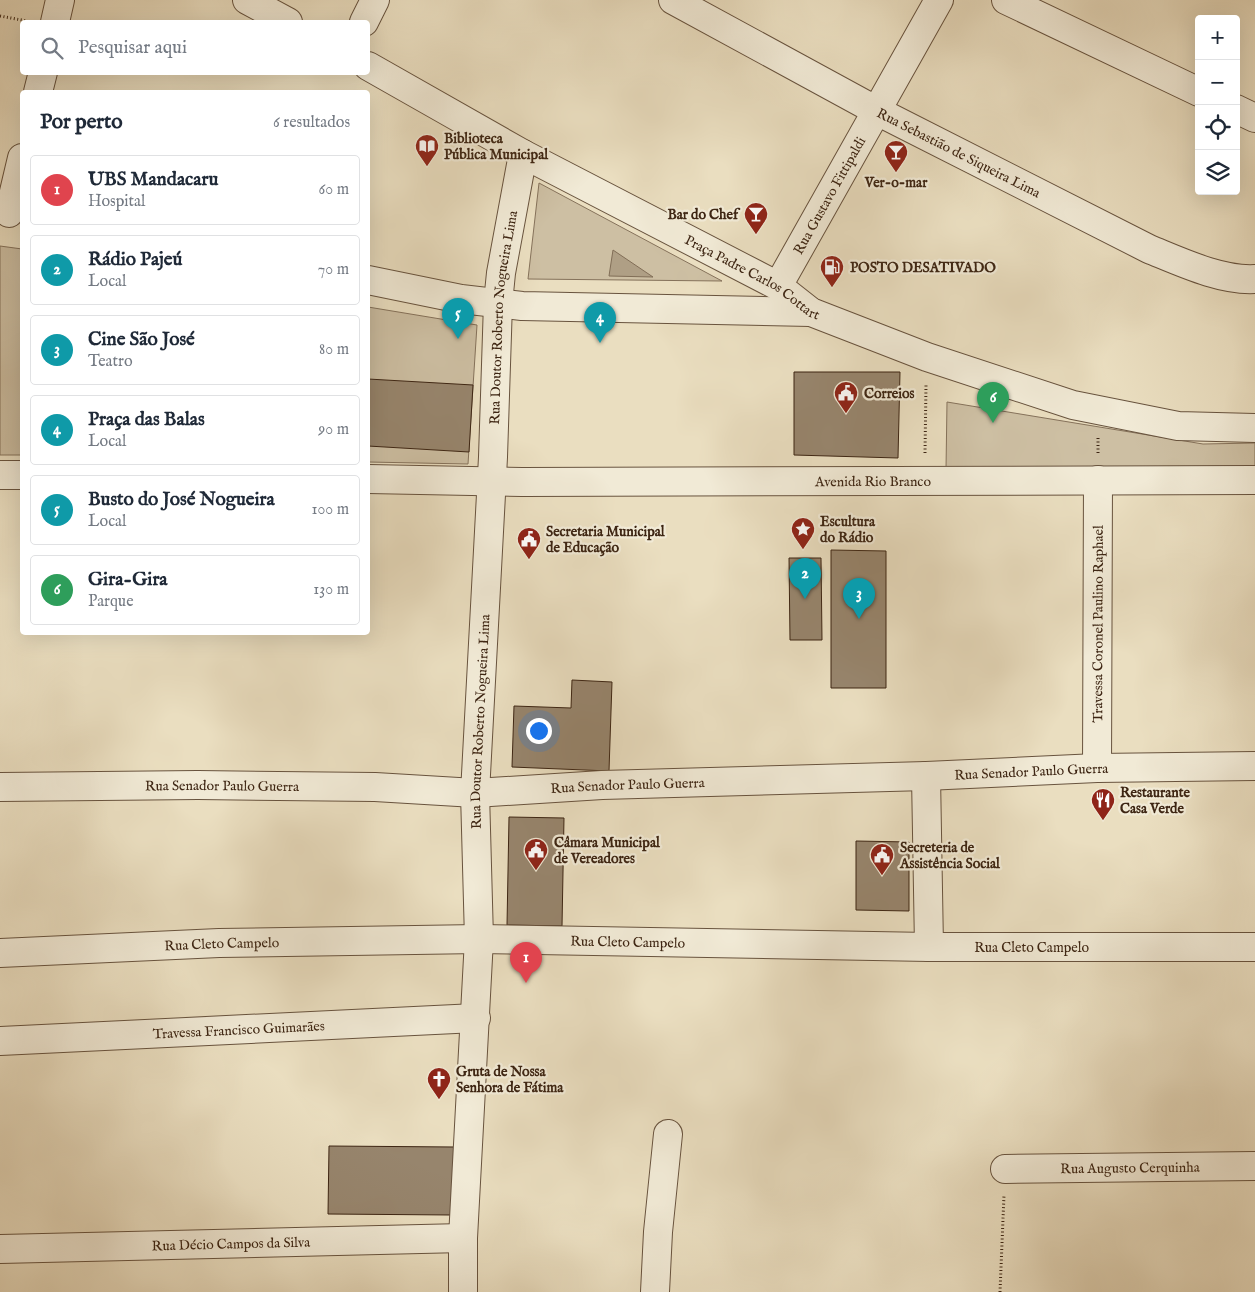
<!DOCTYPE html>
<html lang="pt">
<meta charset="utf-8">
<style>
body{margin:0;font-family:"IM FELL English",serif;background:#f6f6f7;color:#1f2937}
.controls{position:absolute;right:15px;top:15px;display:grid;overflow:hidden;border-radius:5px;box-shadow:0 5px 20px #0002}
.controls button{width:45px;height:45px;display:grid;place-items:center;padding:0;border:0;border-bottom:1px solid #e0e1e3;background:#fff;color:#1f2937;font:25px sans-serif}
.you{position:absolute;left:538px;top:730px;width:18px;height:18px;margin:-12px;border:4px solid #fff;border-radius:50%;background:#1a73e8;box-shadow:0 0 0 8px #1a73e833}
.badge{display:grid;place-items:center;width:32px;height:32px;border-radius:50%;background:#db2777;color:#fff;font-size:16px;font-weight:700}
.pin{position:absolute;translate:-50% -41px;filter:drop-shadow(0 1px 2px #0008)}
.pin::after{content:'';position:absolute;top:26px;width:18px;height:15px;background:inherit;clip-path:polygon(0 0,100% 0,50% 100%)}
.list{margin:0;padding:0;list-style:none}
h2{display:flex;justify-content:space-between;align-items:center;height:65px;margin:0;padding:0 20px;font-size:21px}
h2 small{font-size:16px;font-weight:400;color:#747a83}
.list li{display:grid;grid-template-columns:32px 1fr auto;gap:15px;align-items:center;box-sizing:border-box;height:70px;margin:0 10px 10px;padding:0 10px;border:1px solid #e0e1e3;border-radius:5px}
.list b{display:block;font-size:19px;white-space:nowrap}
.list p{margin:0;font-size:16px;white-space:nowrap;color:#747a83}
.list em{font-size:16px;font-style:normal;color:#747a83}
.icon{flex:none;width:28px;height:28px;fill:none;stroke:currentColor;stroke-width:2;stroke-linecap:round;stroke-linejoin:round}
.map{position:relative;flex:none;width:1255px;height:1292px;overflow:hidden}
.search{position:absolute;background:#fff;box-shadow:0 5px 20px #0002;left:20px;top:20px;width:350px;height:55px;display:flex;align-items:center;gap:12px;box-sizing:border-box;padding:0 18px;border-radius:5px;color:#747a83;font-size:19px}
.panel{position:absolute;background:#fff;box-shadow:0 5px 20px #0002;left:20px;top:90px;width:350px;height:545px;border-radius:5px}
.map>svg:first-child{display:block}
.green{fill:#cdbfa3;stroke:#85725b}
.water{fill:#af9f85;stroke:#816e57}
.building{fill:#97856d;stroke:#3d2513}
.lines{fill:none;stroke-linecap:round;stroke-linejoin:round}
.minor-casing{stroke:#68533e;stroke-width:30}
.path{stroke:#3d2513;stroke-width:3;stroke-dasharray:1 2.5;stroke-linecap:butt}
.minor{stroke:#f1ead6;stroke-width:28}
.labels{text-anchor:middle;stroke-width:4.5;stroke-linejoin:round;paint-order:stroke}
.poi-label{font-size:14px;font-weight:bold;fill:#3d2513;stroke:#f1ead6;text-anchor:start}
.street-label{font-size:14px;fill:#3d2513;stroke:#f1ead6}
</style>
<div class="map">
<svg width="1255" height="1292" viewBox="0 0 1255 1292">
<rect width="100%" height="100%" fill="#eadec0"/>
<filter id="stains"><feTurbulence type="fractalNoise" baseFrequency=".004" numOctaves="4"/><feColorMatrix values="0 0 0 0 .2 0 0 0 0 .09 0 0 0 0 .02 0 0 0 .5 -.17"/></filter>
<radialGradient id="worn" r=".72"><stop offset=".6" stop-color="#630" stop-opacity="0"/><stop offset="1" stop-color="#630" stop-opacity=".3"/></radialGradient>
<path class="green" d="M539 183 722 281 528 279Z
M0 246 22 249V455H0Z
M368 307 477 325 468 464 368 462Z
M947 402 1203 444 1255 443V469H946Z"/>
<path class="water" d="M613 250 653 277 609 276Z"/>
<path class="building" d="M794 372H900L898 458 794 455Z
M368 379 473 385 469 452 368 446Z
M831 550 886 551V688H831Z
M789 558H821L822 640H790Z
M572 680 612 682 609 771 512 767 514 706 571 708Z
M509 817 564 818 562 926 507 925Z
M856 841 909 842V911L856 910Z
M329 1146 455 1147 451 1215 328 1214Z"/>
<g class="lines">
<g class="minor-casing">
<g id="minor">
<path d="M247 0 288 22"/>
<path id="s1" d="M673 0 877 111 1149 249C1181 262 1221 281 1255 279"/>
<path d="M1006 0 1199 92"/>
<path d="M55 22 60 0"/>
<path d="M364 22 375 0"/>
<path id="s2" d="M368 66 523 154 778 286 811 312 927 357 1073 405 1178 426 1255 428"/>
<path d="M38 92 43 72"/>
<path d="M1236 109 1255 118"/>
<path d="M9 213 22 158"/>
<path d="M368 280 461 299 522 306 811 312"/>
<path id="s3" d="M778 286 939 0"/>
<path d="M0 475H22"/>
<path id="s4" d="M368 479 522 482 1255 480"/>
<path id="s5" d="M1097 768 1098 480"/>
<path d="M926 776 929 947"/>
<path id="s6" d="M0 787 198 785 375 787 475 793 602 785 926 776 1097 768 1255 766"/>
<path id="s7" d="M0 953 219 943 479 939 929 947H1255"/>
<path id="s8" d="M0 1041 476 1018"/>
<path id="s9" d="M1005 1169 1255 1166"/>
<path id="s10" d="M0 1249 463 1238"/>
<path id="s11" d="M463 1292V1238L479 939 475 793 493 457 498 303 501 273 523 154"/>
<path d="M655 1292 658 1232 668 1134"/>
</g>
</g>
<path class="path" d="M0 16 27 21
M1098 438V454
M925 453 926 385
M1000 1292 1004 1195"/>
<use href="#minor" class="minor"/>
</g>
<defs>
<g id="library-pin" transform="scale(1.25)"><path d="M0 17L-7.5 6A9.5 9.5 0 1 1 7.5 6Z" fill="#8f2418" stroke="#f1ead6"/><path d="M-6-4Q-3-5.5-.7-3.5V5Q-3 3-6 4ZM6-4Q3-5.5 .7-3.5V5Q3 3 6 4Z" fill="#fff"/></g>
<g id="bar-pin" transform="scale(1.25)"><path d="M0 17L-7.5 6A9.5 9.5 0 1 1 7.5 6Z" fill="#8f2418" stroke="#f1ead6"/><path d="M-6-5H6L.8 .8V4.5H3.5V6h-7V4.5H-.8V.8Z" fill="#fff"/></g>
<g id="fuel-pin" transform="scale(1.25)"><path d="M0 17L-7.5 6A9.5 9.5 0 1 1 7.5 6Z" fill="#8f2418" stroke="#f1ead6"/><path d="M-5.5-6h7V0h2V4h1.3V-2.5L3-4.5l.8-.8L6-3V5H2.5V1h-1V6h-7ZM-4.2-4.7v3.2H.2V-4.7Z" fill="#fff"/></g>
<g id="civic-pin" transform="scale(1.25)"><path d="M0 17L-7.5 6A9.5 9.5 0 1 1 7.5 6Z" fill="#8f2418" stroke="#f1ead6"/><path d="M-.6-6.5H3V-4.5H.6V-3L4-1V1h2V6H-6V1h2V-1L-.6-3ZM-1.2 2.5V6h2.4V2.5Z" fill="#fff"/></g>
<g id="sight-pin" transform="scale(1.25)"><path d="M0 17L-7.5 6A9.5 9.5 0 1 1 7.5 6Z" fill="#8f2418" stroke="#f1ead6"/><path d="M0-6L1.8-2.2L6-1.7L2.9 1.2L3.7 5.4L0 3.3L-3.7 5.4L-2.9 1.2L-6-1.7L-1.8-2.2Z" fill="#fff"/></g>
<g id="restaurant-pin" transform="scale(1.25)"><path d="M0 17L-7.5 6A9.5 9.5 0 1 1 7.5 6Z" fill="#8f2418" stroke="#f1ead6"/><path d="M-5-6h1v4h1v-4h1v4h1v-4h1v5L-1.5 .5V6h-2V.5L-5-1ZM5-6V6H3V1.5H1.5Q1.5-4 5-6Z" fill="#fff"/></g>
<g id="church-pin" transform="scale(1.25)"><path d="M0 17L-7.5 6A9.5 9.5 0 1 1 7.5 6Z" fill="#8f2418" stroke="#f1ead6"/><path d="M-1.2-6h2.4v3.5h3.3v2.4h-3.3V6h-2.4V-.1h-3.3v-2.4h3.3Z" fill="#fff"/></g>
</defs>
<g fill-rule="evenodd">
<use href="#library-pin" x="427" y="146"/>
<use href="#bar-pin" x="896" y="152"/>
<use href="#bar-pin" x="756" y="214"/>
<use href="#fuel-pin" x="832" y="267"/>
<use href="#civic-pin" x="846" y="393"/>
<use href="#sight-pin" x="803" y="529"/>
<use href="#civic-pin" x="529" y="539"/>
<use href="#restaurant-pin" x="1103" y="800"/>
<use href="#civic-pin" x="536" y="850"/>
<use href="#civic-pin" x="882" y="855"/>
<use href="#church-pin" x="439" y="1079"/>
</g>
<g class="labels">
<g class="poi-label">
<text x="444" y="143">Biblioteca<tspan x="444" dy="16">Pública Municipal</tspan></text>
<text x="896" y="187" text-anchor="middle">Ver-o-mar</text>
<text x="738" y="219" text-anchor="end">Bar do Chef</text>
<text x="850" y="272">POSTO DESATIVADO</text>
<text x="864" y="398">Correios</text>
<text x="820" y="526">Escultura<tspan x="820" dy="16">do Rádio</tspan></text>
<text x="546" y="536">Secretaria Municipal<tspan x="546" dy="16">de Educação</tspan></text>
<text x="1120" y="797">Restaurante<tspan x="1120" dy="16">Casa Verde</tspan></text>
<text x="554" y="847">Câmara Municipal<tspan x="554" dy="16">de Vereadores</tspan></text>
<text x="900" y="852">Secreteria de<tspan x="900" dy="16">Assistência Social</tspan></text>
<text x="456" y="1076">Gruta de Nossa<tspan x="456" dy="16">Senhora de Fátima</tspan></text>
</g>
<g class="street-label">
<text dy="5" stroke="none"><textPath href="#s1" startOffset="324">Rua Sebastião de Siqueira Lima</textPath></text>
<text dy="5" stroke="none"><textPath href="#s3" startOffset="104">Rua Gustavo Fittipaldi</textPath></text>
<text dy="5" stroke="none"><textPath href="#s2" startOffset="439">Praça Padre Carlos Cottart</textPath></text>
<text dy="5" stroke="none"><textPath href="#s11" startOffset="976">Rua Doutor Roberto Nogueira Lima</textPath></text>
<text dy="5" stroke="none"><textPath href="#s4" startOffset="505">Avenida Rio Branco</textPath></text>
<text dy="5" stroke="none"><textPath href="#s5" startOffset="144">Travessa Coronel Paulino Raphael</textPath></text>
<text dy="5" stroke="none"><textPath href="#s11" startOffset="571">Rua Doutor Roberto Nogueira Lima</textPath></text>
<text dy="5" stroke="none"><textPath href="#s6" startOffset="1032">Rua Senador Paulo Guerra</textPath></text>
<text dy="5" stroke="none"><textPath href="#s6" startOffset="628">Rua Senador Paulo Guerra</textPath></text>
<text dy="5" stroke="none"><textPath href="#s6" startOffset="222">Rua Senador Paulo Guerra</textPath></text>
<text dy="5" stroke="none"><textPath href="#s7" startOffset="628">Rua Cleto Campelo</textPath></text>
<text dy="5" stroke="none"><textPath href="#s7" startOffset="222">Rua Cleto Campelo</textPath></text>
<text dy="5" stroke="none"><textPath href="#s7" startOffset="1032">Rua Cleto Campelo</textPath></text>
<text dy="5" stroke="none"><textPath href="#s8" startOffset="239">Travessa Francisco Guimarães</textPath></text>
<text dy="5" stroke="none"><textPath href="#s9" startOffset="125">Rua Augusto Cerquinha</textPath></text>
<text dy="5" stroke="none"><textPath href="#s10" startOffset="231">Rua Décio Campos da Silva</textPath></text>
</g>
</g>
<rect width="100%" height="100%" filter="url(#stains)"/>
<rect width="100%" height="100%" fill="url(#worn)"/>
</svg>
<div class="controls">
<button>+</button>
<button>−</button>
<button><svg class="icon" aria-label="locate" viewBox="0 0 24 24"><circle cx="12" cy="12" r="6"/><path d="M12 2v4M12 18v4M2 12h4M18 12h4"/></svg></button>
<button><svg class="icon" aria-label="layers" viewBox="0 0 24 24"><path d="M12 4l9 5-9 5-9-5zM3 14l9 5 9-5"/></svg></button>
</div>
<div class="you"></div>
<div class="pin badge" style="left:526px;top:983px;background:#e0444e">1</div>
<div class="pin badge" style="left:805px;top:599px;background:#0f9aa8">2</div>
<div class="pin badge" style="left:859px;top:619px;background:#0f9aa8">3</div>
<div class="pin badge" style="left:600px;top:343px;background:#0f9aa8">4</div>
<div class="pin badge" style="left:458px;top:339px;background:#0f9aa8">5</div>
<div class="pin badge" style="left:993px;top:423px;background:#2e9e5b">6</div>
<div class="search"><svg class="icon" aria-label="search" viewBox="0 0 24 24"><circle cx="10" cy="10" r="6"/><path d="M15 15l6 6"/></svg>Pesquisar aqui</div>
<section class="panel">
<h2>Por perto<small>6 resultados</small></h2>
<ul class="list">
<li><span class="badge" style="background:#e0444e">1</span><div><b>UBS Mandacaru</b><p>Hospital</p></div><em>60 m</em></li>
<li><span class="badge" style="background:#0f9aa8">2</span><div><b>Rádio Pajeú</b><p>Local</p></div><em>70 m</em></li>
<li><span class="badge" style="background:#0f9aa8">3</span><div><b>Cine São José</b><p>Teatro</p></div><em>80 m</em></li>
<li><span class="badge" style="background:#0f9aa8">4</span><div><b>Praça das Balas</b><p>Local</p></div><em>90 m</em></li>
<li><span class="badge" style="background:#0f9aa8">5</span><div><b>Busto do José Nogueira</b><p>Local</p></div><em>100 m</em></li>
<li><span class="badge" style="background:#2e9e5b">6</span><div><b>Gira-Gira</b><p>Parque</p></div><em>130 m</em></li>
</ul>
</section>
</div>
